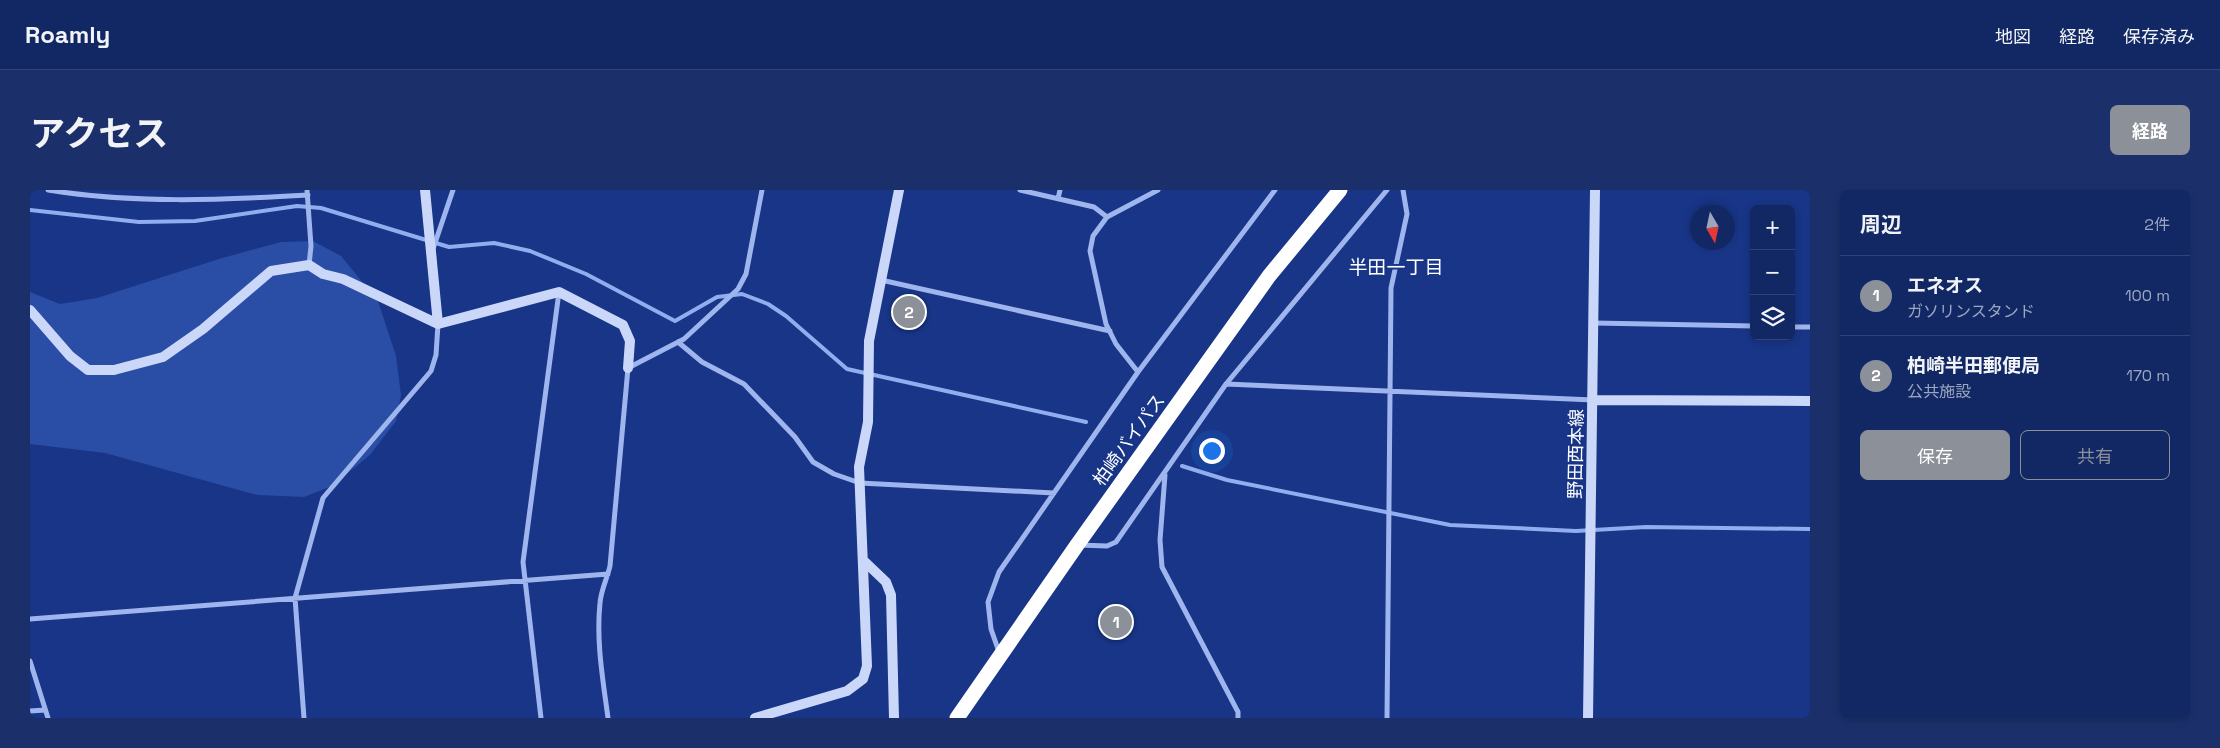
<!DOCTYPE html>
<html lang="ja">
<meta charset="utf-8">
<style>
body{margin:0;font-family:"Space Grotesk","Noto Sans JP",sans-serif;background:#1b306b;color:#f1f3f6}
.controls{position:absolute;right:15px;top:15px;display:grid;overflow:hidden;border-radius:8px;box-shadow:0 2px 8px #0003}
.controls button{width:45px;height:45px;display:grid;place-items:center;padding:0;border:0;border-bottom:1px solid #314479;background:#122865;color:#f1f3f6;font:25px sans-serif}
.compass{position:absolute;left:1660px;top:15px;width:45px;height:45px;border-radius:50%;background:#122865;box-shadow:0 2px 8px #0003;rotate:171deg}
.you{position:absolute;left:1181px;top:260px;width:18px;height:18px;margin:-12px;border:4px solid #fff;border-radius:50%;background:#1a73e8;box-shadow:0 0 0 8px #1a73e833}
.badge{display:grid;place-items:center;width:32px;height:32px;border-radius:50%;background:#8c9099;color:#fff;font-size:16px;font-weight:700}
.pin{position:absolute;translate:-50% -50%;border:2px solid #fff;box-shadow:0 1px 5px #0006}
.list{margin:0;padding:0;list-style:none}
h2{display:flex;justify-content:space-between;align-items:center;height:65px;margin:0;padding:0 20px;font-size:21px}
h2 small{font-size:16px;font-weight:400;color:#9ca6bf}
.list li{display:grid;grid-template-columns:32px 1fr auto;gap:15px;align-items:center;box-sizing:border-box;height:80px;padding:0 20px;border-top:1px solid #314479}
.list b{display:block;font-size:19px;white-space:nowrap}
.list p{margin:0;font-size:16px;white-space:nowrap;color:#9ca6bf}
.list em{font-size:16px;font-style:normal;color:#9ca6bf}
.actions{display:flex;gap:10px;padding:15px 20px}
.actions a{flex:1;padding:11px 0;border:1px solid #8c9099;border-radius:8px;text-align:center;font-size:18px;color:#8c9099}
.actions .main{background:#8c9099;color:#fff}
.icon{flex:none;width:28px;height:28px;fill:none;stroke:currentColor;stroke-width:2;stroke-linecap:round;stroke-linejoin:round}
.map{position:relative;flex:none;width:1780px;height:528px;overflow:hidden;border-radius:8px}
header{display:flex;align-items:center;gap:30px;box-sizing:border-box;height:70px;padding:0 25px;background:#122865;border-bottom:1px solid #314479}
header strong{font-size:24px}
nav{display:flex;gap:28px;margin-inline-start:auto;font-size:18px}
.intro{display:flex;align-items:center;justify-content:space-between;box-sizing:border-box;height:120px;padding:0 30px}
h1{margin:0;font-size:35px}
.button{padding:12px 22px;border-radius:8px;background:#8c9099;color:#fff;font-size:18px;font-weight:700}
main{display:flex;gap:30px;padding:0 30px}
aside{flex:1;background:#122865;border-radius:8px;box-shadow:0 2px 8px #0003}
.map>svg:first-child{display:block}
.green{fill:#2a4da5}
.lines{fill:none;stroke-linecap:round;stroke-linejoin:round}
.stream{stroke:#91adf0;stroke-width:4}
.street{stroke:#9fb5ed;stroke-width:5}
.secondary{stroke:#cbd7f9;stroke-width:10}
.highway{stroke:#fff;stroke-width:15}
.labels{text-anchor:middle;stroke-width:4;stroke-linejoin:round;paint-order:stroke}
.street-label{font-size:18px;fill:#fff;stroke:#183587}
.neighbourhood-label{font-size:19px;fill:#fff;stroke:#183587}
</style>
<header>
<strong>Roamly</strong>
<nav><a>地図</a><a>経路</a><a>保存済み</a></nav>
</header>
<div class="intro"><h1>アクセス</h1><a class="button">経路</a></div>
<main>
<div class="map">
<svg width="1780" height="528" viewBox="0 0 1780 528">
<rect width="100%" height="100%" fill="#183587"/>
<path class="green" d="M283 51 311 66 348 111 366 166 371 205 366 231 340 265 302 296 274 307 227 305 75 263 0 254V102L30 114 67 108 192 68 251 52Z"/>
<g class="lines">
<path class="stream" d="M0 20 109 32 165 31 267 16 291 18 419 57 464 53 500 61 556 84 645 131 687 107 712 104 738 114 756 126 817 179 1056 232
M1152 276 1197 290 1420 335 1546 341 1616 337 1780 339"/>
<path class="street" d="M18 0C105 14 191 10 278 5
M277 0 281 56 279 75
M990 0 1064 17 1077 27
M1028 9 1030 0
M403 59 423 0
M851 90 1080 141
M1564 133 1724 136
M1761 137H1780
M648 152 672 172 714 194 765 247 783 272 804 284 830 293 1024 303
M1108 182 1086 154 1076 134 1060 61 1063 46 1077 27 1128 0
M1196 194 1563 210
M1135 285 1130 350 1132 377 1208 522V528
M1049 355 1077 356 1086 352 1196 194 1357 0
M0 429 578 384
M969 462 961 439 958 412 969 382 1108 182 1245 0
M0 471 18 528
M0 521 15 520
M274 528 265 408 293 308 401 181 406 165 408 134
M511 528 493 372 529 102
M578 528C573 490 566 452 570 413 571 400 577 389 580 376L598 178 654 149 708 99 716 84 732 0
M1357 528 1361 98 1377 24 1373 0"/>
<path class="secondary" d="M395 0 408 134
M0 120 40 166 58 180H84L133 167 173 139 241 81 279 75 293 84 313 89 408 134 529 102 593 135 600 151 598 178
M1563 210 1780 211
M834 371 856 392 861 405 864 528
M725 528 817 501 833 489 837 476 829 277 838 232 839 151 869 0
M1558 528 1565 0"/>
<path class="highway" d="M927 528 1047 355 1239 86 1310 0"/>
</g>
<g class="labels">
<g class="street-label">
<text transform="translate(1099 250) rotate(-54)" y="6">柏崎バイパス</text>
<text transform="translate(1546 264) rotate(-89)" y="6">野田西本線</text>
</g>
<g class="neighbourhood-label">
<text x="1366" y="84">半田一丁目</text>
</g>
</g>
</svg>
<div class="controls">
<button>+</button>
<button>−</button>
<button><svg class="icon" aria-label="layers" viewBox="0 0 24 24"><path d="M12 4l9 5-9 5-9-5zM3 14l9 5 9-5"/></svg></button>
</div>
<svg class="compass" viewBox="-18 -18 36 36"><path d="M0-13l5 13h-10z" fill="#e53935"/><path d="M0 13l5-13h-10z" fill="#9ca6bf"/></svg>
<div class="you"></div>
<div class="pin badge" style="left:1086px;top:432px">1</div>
<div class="pin badge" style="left:879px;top:122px">2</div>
</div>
<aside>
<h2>周辺<small>2件</small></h2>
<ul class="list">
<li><span class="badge">1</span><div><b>エネオス</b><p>ガソリンスタンド</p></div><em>100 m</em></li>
<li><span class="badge">2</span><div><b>柏崎半田郵便局</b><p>公共施設</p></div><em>170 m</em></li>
</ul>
<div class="actions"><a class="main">保存</a><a>共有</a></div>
</aside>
</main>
